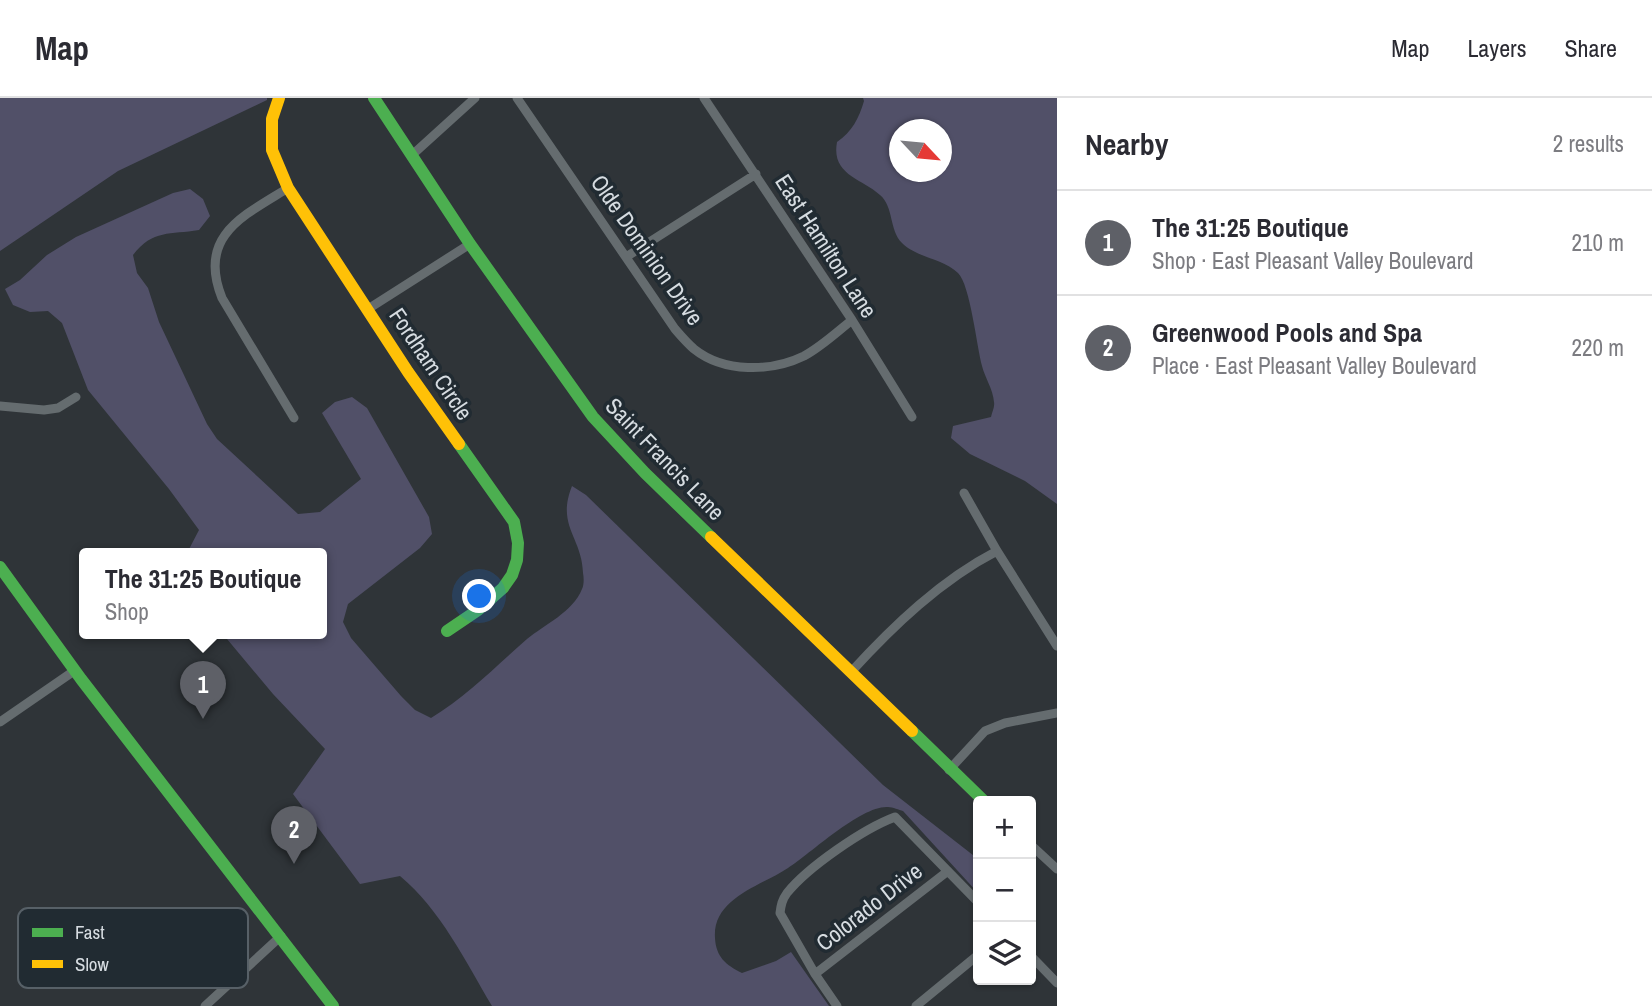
<!DOCTYPE html>
<meta charset="utf-8">
<style>
body{margin:0;font-family:"Archivo Narrow",sans-serif;background:#f7f7f7;color:#2b2b33}
.controls{position:absolute;right:21px;bottom:21px;display:grid;overflow:hidden;border-radius:7px;box-shadow:0 2px 5px #0004}
.controls button{width:63px;height:63px;display:grid;place-items:center;padding:0;border:0;border-bottom:2px solid #e1e1e2;background:#fff;color:#2b2b33;font:35px sans-serif}
.compass{position:absolute;left:889px;top:21px;width:63px;height:63px;border-radius:50%;background:#fff;box-shadow:0 2px 5px #0004;rotate:116deg}
.you{position:absolute;left:480px;top:499px;width:24px;height:24px;margin:-18px;border:5px solid #fff;border-radius:50%;background:#1a73e8;box-shadow:0 0 0 10px #1a73e833}
.badge{display:grid;place-items:center;width:46px;height:46px;border-radius:50%;background:#5e6067;color:#fff;font-size:23px;font-weight:700}
.pin{position:absolute;translate:-50% -58px;filter:drop-shadow(0 2px 4px #0008)}
.pin::after{content:'';position:absolute;top:37px;width:24px;height:21px;background:inherit;clip-path:polygon(0 0,100% 0,50% 100%)}
.popup{position:absolute;left:79px;top:450px;width:248px;height:91px;box-sizing:border-box;display:grid;place-content:center;border-radius:7px;background:#fff;filter:drop-shadow(0 2px 5px #0005);font-size:23px;white-space:nowrap;color:#7c7c81}
.popup b{font-size:26px;color:#2b2b33}
.popup::after{content:'';position:absolute;left:50%;top:100%;margin-left:-14px;border:14px solid transparent;border-top-color:#fff}
.list{margin:0;padding:0;list-style:none}
h2{display:flex;justify-content:space-between;align-items:center;height:91px;margin:0;padding:0 28px;font-size:30px}
h2 small{font-size:23px;font-weight:400;color:#7c7c81}
.list li{display:grid;grid-template-columns:46px 1fr auto;gap:21px;align-items:center;box-sizing:border-box;height:105px;padding:0 28px;border-top:2px solid #e1e1e2}
.list b{display:block;font-size:26px;white-space:nowrap}
.list p{margin:0;font-size:23px;white-space:nowrap;color:#7c7c81}
.list em{font-size:23px;font-style:normal;color:#7c7c81}
.icon{flex:none;width:38px;height:38px;fill:none;stroke:currentColor;stroke-width:2;stroke-linecap:round;stroke-linejoin:round}
.map{position:relative;flex:none;width:1057px;height:908px;overflow:hidden}
header{display:flex;align-items:center;gap:42px;box-sizing:border-box;height:98px;padding:0 35px;background:#fff;border-bottom:2px solid #e1e1e2}
header strong{font-size:33px}
nav{display:flex;gap:38px;margin-inline-start:auto;font-size:24px}
main{display:flex}
aside{flex:1;background:#fff}
.map>svg:first-child{display:block}
.green{fill:#515068;fill-rule:evenodd}
.lines{fill:none;stroke-linecap:round;stroke-linejoin:round}
.street{stroke:#656c6f;stroke-width:9}
.fast{stroke:#4caf50;stroke-width:12}
.slow{stroke:#ffc107;stroke-width:12}
.labels{text-anchor:middle;stroke-width:7;stroke-linejoin:round;paint-order:stroke}
.street-label{font-size:23px;fill:#d6dce1;stroke:#212b32}
.key{fill:#212b32;stroke:#576067;stroke-width:2}
.key-label{font-size:19px;fill:#d6dce1}
</style>
<header>
<strong>Map</strong>
<nav><a>Map</a><a>Layers</a><a>Share</a></nav>
</header>
<main>
<div class="map">
<svg width="1057" height="908" viewBox="0 0 1057 908">
<rect width="100%" height="100%" fill="#2f3438"/>
<path class="green" d="M0 0H267V2L118 73 0 153Z
M863 0H1057V406L1025 383 970 356 951 340 953 328 991 319C992 314 995 309 994 304 993 291 985 280 982 268 977 250 970 186 958 175 942 160 917 160 902 145 889 132 894 109 880 97 861 80 831 77 837 44 852 34 859 20 864 3ZM900 32H942V74H900Z
M190 91 203 101 210 118 199 132C170 137 153 131 133 157L137 175 148 190 159 224 207 326 217 341 298 416 320 414 361 381 322 315 335 304 352 299 367 310 429 419 432 436 420 450 348 506 343 524 351 540 401 598 415 612 431 620C467 598 495 569 527 541 544 527 573 514 582 491 584 487 584 480 583 475 582 439 556 428 572 388L586 397 883 687 978 761V795L903 713C899 712 893 709 888 709 862 707 811 755 788 770 763 787 712 800 715 840 716 859 726 867 742 875L776 863 791 854 829 908H492C466 864 440 811 400 778L360 786 293 696 325 651 273 596 222 535H322V455H187L199 432 169 391 88 292 62 225 48 213 30 214 13 207 5 191 20 182 47 157 76 139 173 95Z"/>
<g class="lines">
<path class="street" d="M517 0 675 231C681 238 687 245 694 251 724 275 771 274 804 258 821 249 837 234 852 222
M704 0 852 222 912 319
M411 58 475 0
M288 90C243 118 197 138 222 200L294 320
M626 159 756 76
M368 211 470 146
M0 308 44 312 58 310 76 299
M964 395 997 453 1057 548
M851 574C893 528 941 482 997 453
M0 624 74 573
M949 672 985 633 1005 625 1057 615
M1031 747 1057 771
M1031 858 1057 885
M815 876 948 773
M205 908 281 838
M837 908 815 876 780 815C781 807 782 802 787 795 808 769 863 731 895 719L978 804
M916 908 978 857"/>
<path class="fast" d="M374 0 470 146 593 319 645 375 711 439
M0 469 81 581 333 908
M447 533 478 512 503 490 512 477 517 462 518 445 514 424 459 346
M912 633 984 703"/>
<path class="slow" d="M279 0 272 21V52L288 90 408 274 459 346
M711 439 912 633"/>
</g>
<g class="labels">
<g class="street-label">
<text transform="translate(826 148) rotate(57)" y="8">East Hamilton Lane</text>
<text transform="translate(647 152) rotate(55)" y="8">Olde Dominion Drive</text>
<text transform="translate(431 266) rotate(56)" y="8">Fordham Circle</text>
<text transform="translate(665 361) rotate(46)" y="8">Saint Francis Lane</text>
<text transform="translate(869 809) rotate(-38)" y="8">Colorado Drive</text>
</g>
</g>
<rect x="18" y="810" width="230" height="80" rx="10" class="key"/>
<rect x="32" y="830" width="31" height="9" fill="#4caf50"/>
<rect x="32" y="862" width="31" height="8" fill="#ffc107"/>
<g class="key-label">
<text x="75" y="841">Fast</text>
<text x="75" y="873">Slow</text>
</g>
</svg>
<div class="controls">
<button>+</button>
<button>−</button>
<button><svg class="icon" aria-label="layers" viewBox="0 0 24 24"><path d="M12 4l9 5-9 5-9-5zM3 14l9 5 9-5"/></svg></button>
</div>
<svg class="compass" viewBox="-18 -18 36 36"><path d="M0-13l5 13h-10z" fill="#e53935"/><path d="M0 13l5-13h-10z" fill="#7c7c81"/></svg>
<div class="you"></div>
<div class="pin badge" style="left:203px;top:621px">1</div>
<div class="popup"><b>The 31:25 Boutique</b>Shop</div>
<div class="pin badge" style="left:294px;top:766px">2</div>
</div>
<aside>
<h2>Nearby<small>2 results</small></h2>
<ul class="list">
<li><span class="badge">1</span><div><b>The 31:25 Boutique</b><p>Shop · East Pleasant Valley Boulevard</p></div><em>210 m</em></li>
<li><span class="badge">2</span><div><b>Greenwood Pools and Spa</b><p>Place · East Pleasant Valley Boulevard</p></div><em>220 m</em></li>
</ul>
</aside>
</main>
